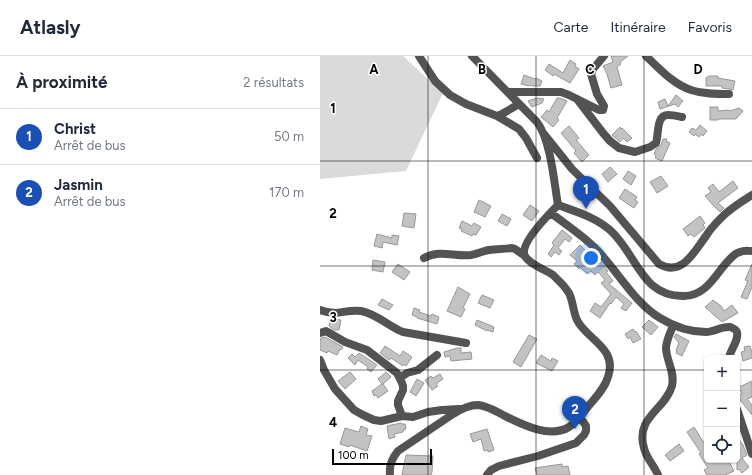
<!DOCTYPE html>
<html lang="fr">
<meta charset="utf-8">
<style>
body{margin:0;font-family:Figtree,sans-serif;background:#f6f6f7;color:#1f2937}
.controls{position:absolute;right:12px;bottom:12px;display:grid;overflow:hidden;border-radius:6px;box-shadow:0 1px 3px #0004}
.controls button{width:36px;height:36px;display:grid;place-items:center;padding:0;border:0;border-bottom:1px solid #e0e1e3;background:#fff;color:#1f2937;font:20px sans-serif}
.scale{position:absolute;left:12px;bottom:10px;width:100px;box-sizing:border-box;padding-left:4px;border:2px solid #000;border-top:0;font-size:11px;line-height:14px;white-space:nowrap;color:#000;-webkit-text-stroke:3px #fff;paint-order:stroke}
.you{position:absolute;left:271px;top:202px;width:14px;height:14px;margin:-10px;border:3px solid #fff;border-radius:50%;background:#1a73e8;box-shadow:0 0 0 6px #1a73e833}
.badge{display:grid;place-items:center;width:26px;height:26px;border-radius:50%;background:#2563eb;color:#fff;font-size:13px;font-weight:700}
.pin{position:absolute;translate:-50% -33px;filter:drop-shadow(0 1px 2px #0008)}
.pin::after{content:'';position:absolute;top:21px;width:14px;height:12px;background:inherit;clip-path:polygon(0 0,100% 0,50% 100%)}
.list{margin:0;padding:0;list-style:none}
h2{display:flex;justify-content:space-between;align-items:center;height:52px;margin:0;padding:0 16px;font-size:17px}
h2 small{font-size:13px;font-weight:400;color:#747a83}
.list li{display:grid;grid-template-columns:26px 1fr auto;gap:12px;align-items:center;box-sizing:border-box;height:56px;padding:0 16px;border-top:1px solid #e0e1e3}
.list b{display:block;font-size:15px;white-space:nowrap}
.list p{margin:0;font-size:13px;white-space:nowrap;color:#747a83}
.list em{font-size:13px;font-style:normal;color:#747a83}
.icon{flex:none;width:22px;height:22px;fill:none;stroke:currentColor;stroke-width:2;stroke-linecap:round;stroke-linejoin:round}
.map{position:relative;flex:none;width:432px;height:419px;overflow:hidden}
header{display:flex;align-items:center;gap:24px;box-sizing:border-box;height:56px;padding:0 20px;background:#fff;border-bottom:1px solid #e0e1e3}
header strong{font-size:19px}
nav{display:flex;gap:22px;margin-inline-start:auto;font-size:14px}
main{display:flex}
aside{flex:1;background:#fff}
.map>svg:first-child{display:block}
.green{fill:#dadada}
.building{fill:#c3c3c3;stroke:#979797}
.lines{fill:none;stroke-linecap:round;stroke-linejoin:round}
.minor{stroke:#535353;stroke-width:8}
.grid{fill:none;stroke:#000;stroke-width:1;stroke-opacity:0.55}
.grid-label{font-size:13px;text-anchor:middle;font-weight:bold;fill:#000;stroke:#fff;stroke-width:3;stroke-linejoin:round;paint-order:stroke}
</style>
<header>
<strong>Atlasly</strong>
<nav><a>Carte</a><a>Itinéraire</a><a>Favoris</a></nav>
</header>
<main>
<aside>
<h2>À proximité<small>2 résultats</small></h2>
<ul class="list">
<li><span class="badge" style="background:#1a4fb4">1</span><div><b>Christ</b><p>Arrêt de bus</p></div><em>50 m</em></li>
<li><span class="badge" style="background:#1a4fb4">2</span><div><b>Jasmin</b><p>Arrêt de bus</p></div><em>170 m</em></li>
</ul>
</aside>
<div class="map">
<svg width="432" height="419" viewBox="0 0 432 419">
<rect width="100%" height="100%" fill="#fff"/>
<path class="green" d="M0 0H83L123 37 86 115 0 123Z"/>
<path class="building" d="M291 0H308L300 6 301 8 297 11 302 29 291 32 287 18 283 10 293 6Z
M250 4 256 8 255 10 259 13 250 27 234 18 233 20 225 14 229 8 243 17Z
M204 19 215 23 216 22 222 25 220 30H213L210 29 209 30 201 28Z
M389 20H398V22L415 25 413 34 409 33 402 32V30H386V22Z
M356 39 363 45 358 51 355 48 340 53 338 46 345 43 348 50Z
M217 42 224 43 222 47 212 51 208 45Z
M237 42H240L247 45 237 62 239 64 233 71 221 61 227 54 229 56Z
M390 51H398V55L409 54 410 55 419 52 423 55 416 63H398V64H390Z
M380 69 387 75 383 80 381 78 379 81 375 78 374 80 369 76 372 72 376 74Z
M249 70 259 82 256 84 269 99 262 106 254 97 256 95 241 77Z
M300 71 301 73 302 72 312 82 307 86 303 82 300 86 292 79Z
M343 83H347L346 85 350 87 342 105 335 102 336 99 334 98 336 93 341 89Z
M290 111 297 118 288 126 282 118Z
M308 115 316 120 311 129 303 123Z
M341 120 348 130 337 137 330 126Z
M413 125 418 132 398 147 404 152 400 156 392 148 385 140 391 136 388 132 393 128 399 136Z
M305 133 317 141 315 144 318 146 314 152 299 142Z
M159 144 171 150 165 161 154 156Z
M210 149 219 155 212 165 203 159Z
M84 157 96 158 94 172 82 170Z
M182 158 191 163 187 170 178 165Z
M380 160 385 167 383 169 385 172 374 181 371 178 368 180 363 173Z
M142 165 152 170 154 167 161 171 156 179 153 178 152 180 141 175 142 173 139 172Z
M242 174 252 182 249 186 245 183 238 192 242 195 239 199 235 196 231 201 228 198 234 189 232 187Z
M57 178 72 182V179L79 180 77 189 63 186 62 192 54 190Z
M260 189 279 208 281 206 288 215 286 216 293 225 289 228 312 247 306 255 301 252 304 248 296 241 291 248 290 247 280 262 270 255 275 247 281 251 291 238 281 227 285 224 278 216 275 219 271 215 267 218 260 211 259 213 254 208 257 205 250 199Z
M53 204 65 206 63 216 52 214Z
M78 208 90 216 84 224 72 216Z
M432 208V231L427 243 421 241 428 225 425 224Z
M138 231 150 238 143 252 145 253 141 261 127 255Z
M162 239 174 244 170 252 158 247Z
M62 243 73 249 69 254 58 249Z
M393 244 401 250 404 255 412 249 418 257 402 266 385 251Z
M94 252 100 254 99 256 111 260 112 258 119 261 117 268 97 262V261L92 259Z
M15 263 21 264 19 274H14L9 270 10 266 14 267Z
M157 264 174 271 173 276 167 274V275L155 269Z
M329 264 338 271 331 279 322 271Z
M313 273 315 276 316 275 321 283 313 287 310 281 308 283 305 278Z
M356 278 369 285 362 300 356 297 357 294H356L359 287 354 281Z
M209 279 217 283 201 311 193 306Z
M5 281 23 291 21 294 20 293 17 299 8 295 7 297 0 294V285L1 282Z
M65 290 80 300 83 295 92 301 86 310 84 308 83 310 71 302 69 304 60 297Z
M430 290 432 296V302L423 305 421 296 425 295 424 291Z
M137 292H141V297L151 296 152 303 131 305 130 300 125 301 124 296Z
M39 297 57 309 51 316 47 313 48 311 38 304 35 309 28 302 32 298 35 301Z
M221 299 231 305 232 302 238 305 232 315 216 307Z
M30 316 36 323 25 333 18 325Z
M66 316 71 321 63 328 68 335 58 342 56 339 54 340 52 335 62 328 58 323Z
M120 318 123 323 116 328 118 330 112 334 105 324 111 320 113 322Z
M97 323 104 327 96 340 90 336Z
M432 325V341L427 343 432 349V359L421 345 419 346 417 340 422 338 419 331Z
M81 367 82 368H85L86 373 83 374V376L74 378 75 381 69 383 67 370Z
M41 370 48 373 46 379 52 380 47 395 30 389 29 391 20 388 25 372 39 376Z
M374 371 384 387 385 386 387 389V404H408L414 415 405 419H387L384 414 388 412 379 398 381 397 367 376Z
M167 373 174 394 168 396V394L164 395 161 383 153 386 150 378Z
M417 381 423 389 427 399 422 402 429 411 422 417 419 413 417 414Z
M359 388 364 395 350 405 345 399Z
M86 399 113 400 112 416 111 419H82Z
M242 408V411L248 410 250 419H217L215 412Z"/>
<g class="lines">
<path class="minor" d="M99 0 115 25 130 39 146 48 177 60 182 58 199 48
M152 0 217 66C231 85 234 126 238 149
M326 0C340 13 353 28 371 34 383 38 396 38 409 38
M188 36H241L249 39 279 54H283L284 50 277 38 271 18 273 13 284 0
M257 43 283 77 290 85 299 92 315 96 330 91 336 87C339 78 336 59 348 59 353 59 357 60 362 61
M177 60 199 73 206 82 217 102
M224 78 252 113 290 150 339 208C362 221 374 196 386 180 390 173 396 167 402 161 411 152 421 146 432 139
M231 157C245 168 261 178 274 191 296 212 314 247 340 262 353 270 370 276 386 276 394 276 402 270 410 271 413 272 416 273 417 276 419 285 410 294 409 302
M104 202C120 193 134 201 151 199 157 198 163 195 169 194 177 193 184 193 192 192L195 193 205 200
M0 254C5 256 10 257 16 257 24 256 32 254 41 255 57 258 68 270 83 276L146 287
M0 277 6 275 25 286 47 294 77 317 82 327 83 330V334L78 345V349L82 360
M0 304 4 314 15 333 34 354 43 359 54 364 61 365 82 360 93 361 108 356 122 354 139 353
M80 322 87 317 98 314 117 299
M417 353 432 398
M70 419C69 410 72 402 78 395L133 358C141 353 149 349 158 349 168 350 175 355 183 359 201 368 230 383 249 371 256 366 261 360 266 353 274 343 284 334 288 321 298 292 267 284 257 264 253 255 253 245 249 237 247 234 244 230 242 228 239 225 236 222 233 219 226 214 206 207 204 198 202 185 229 158 238 149 257 156 275 161 290 174 317 198 321 241 364 240 386 240 395 219 408 205 411 202 415 197 420 196 424 194 428 195 432 195
M167 419 171 414 179 410 218 400 256 387 264 379 266 375V370L260 361
M338 419C334 409 326 402 324 392 315 361 345 354 352 330 355 316 347 306 346 293 346 285 350 277 353 270"/>
</g>
<path class="grid" d="M108 0V419M216 0V419M324 0V419M0 105H432M0 210H432M0 314H387M417 314H432"/>
<g class="grid-label">
<text x="54" y="18">A</text>
<text x="162" y="18">B</text>
<text x="270" y="18">C</text>
<text x="378" y="18">D</text>
<text x="13" y="57">1</text>
<text x="13" y="162">2</text>
<text x="13" y="266">3</text>
<text x="13" y="371">4</text>
</g>
</svg>
<div class="controls">
<button>+</button>
<button>−</button>
<button><svg class="icon" aria-label="locate" viewBox="0 0 24 24"><circle cx="12" cy="12" r="6"/><path d="M12 2v4M12 18v4M2 12h4M18 12h4"/></svg></button>
</div>
<div class="scale">100 m</div>
<div class="you"></div>
<div class="pin badge" style="left:266px;top:153px;background:#1a4fb4">1</div>
<div class="pin badge" style="left:255px;top:373px;background:#1a4fb4">2</div>
</div>
</main>
